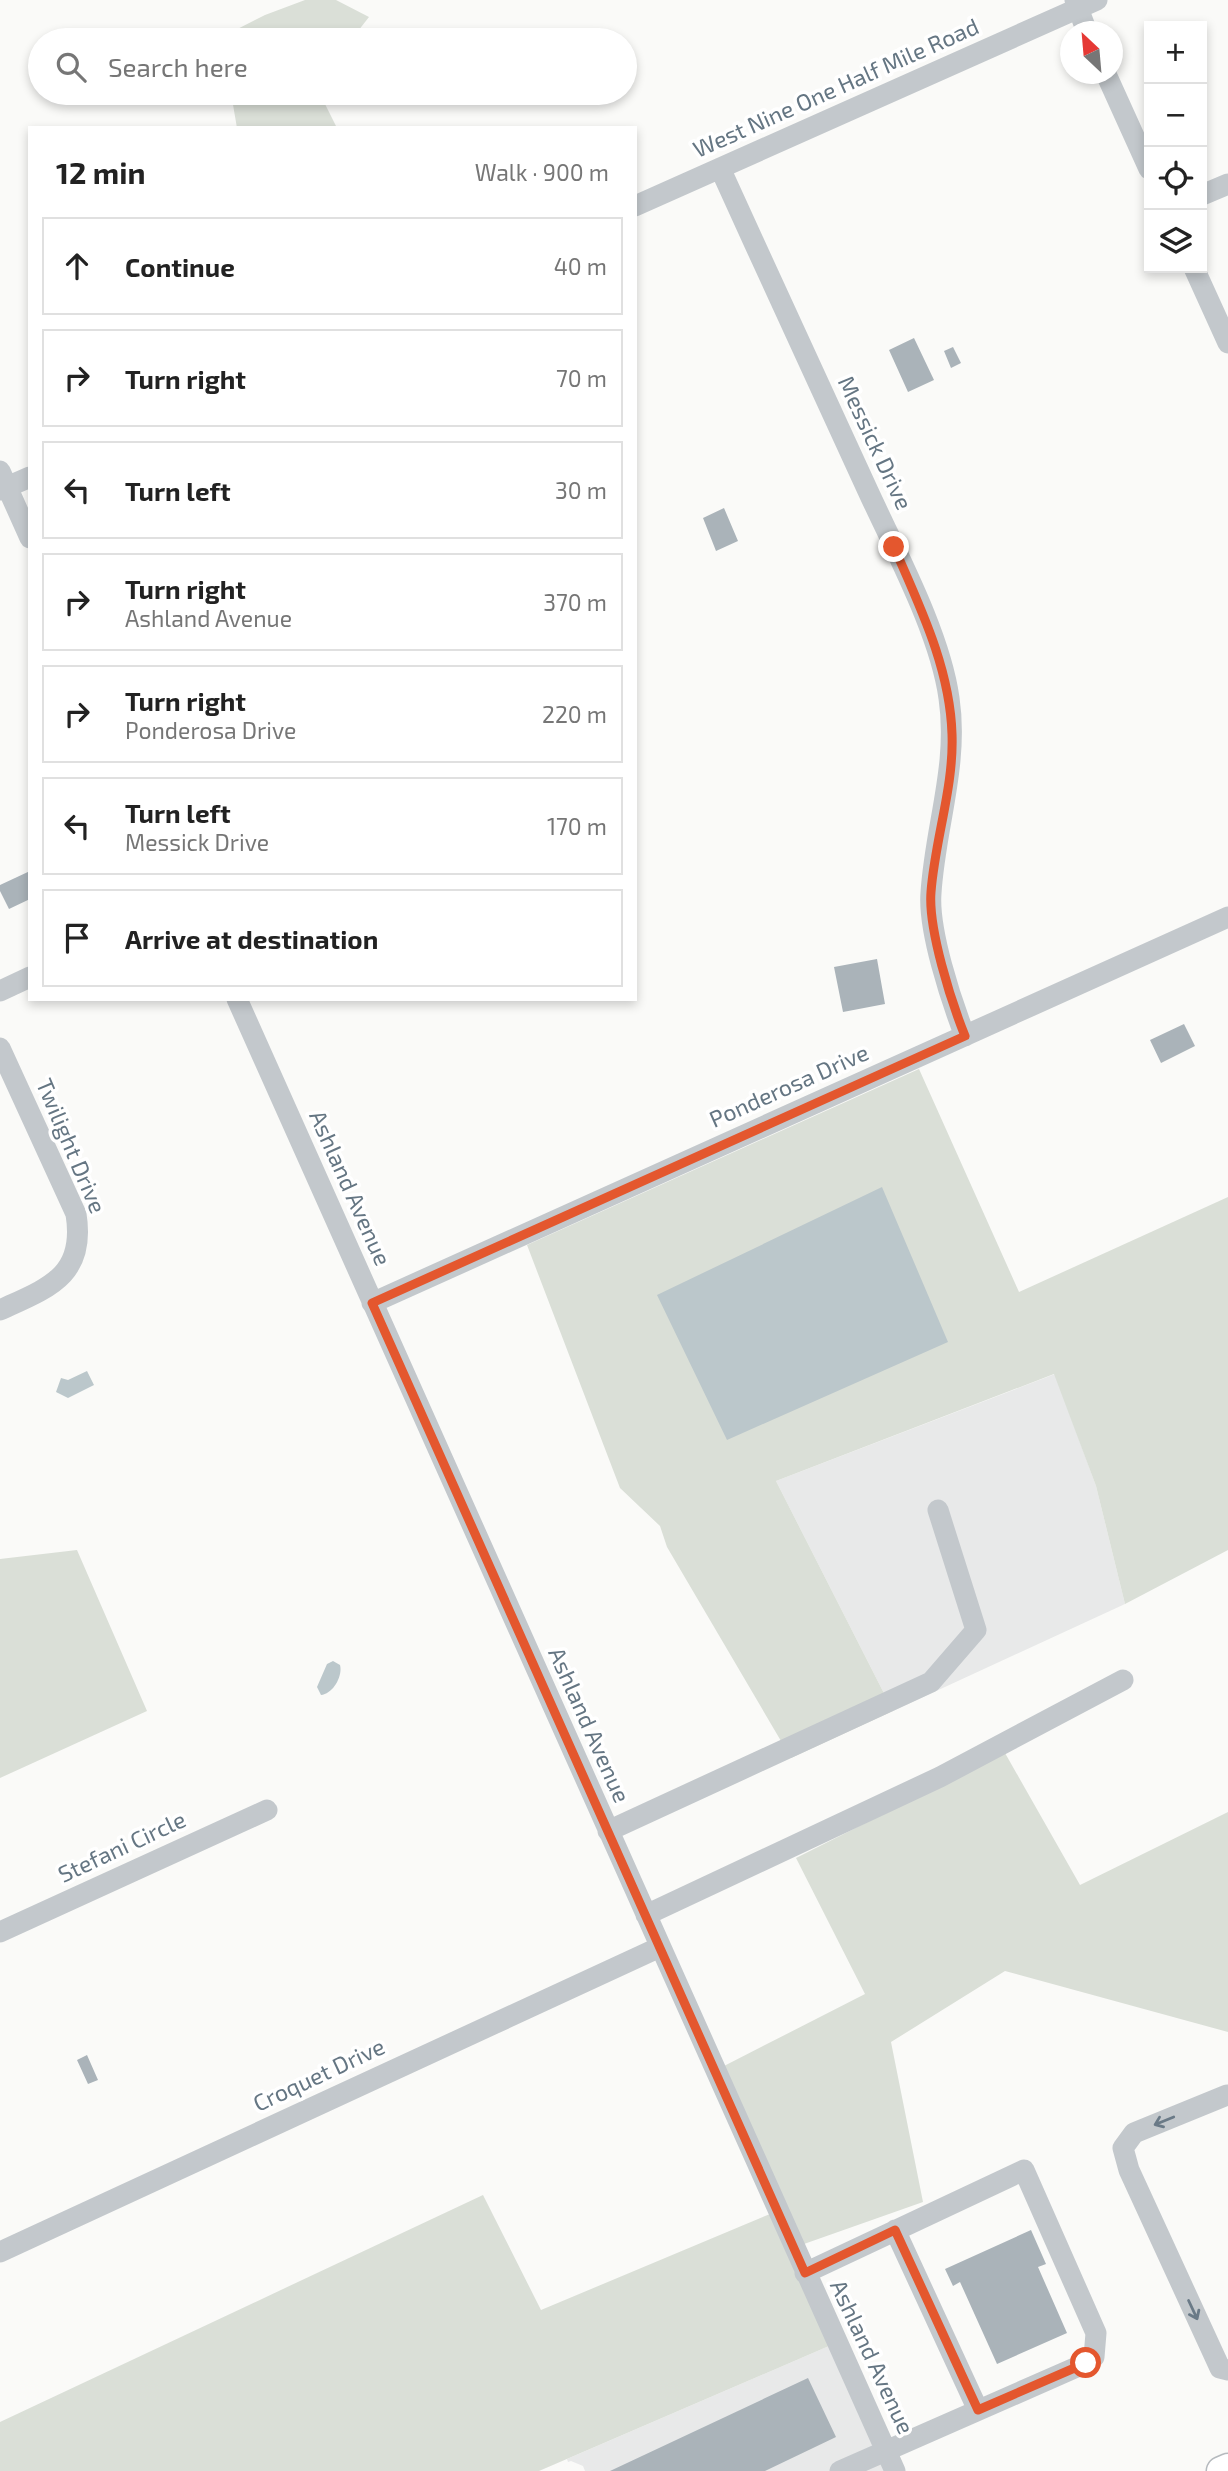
<!DOCTYPE html>
<meta charset="utf-8">
<style>
body{margin:0;font-family:"Exo 2",sans-serif;background:#f2f2f2;color:#222}
.controls{position:absolute;right:21px;top:21px;display:grid;overflow:hidden;border-radius:0px;box-shadow:0 4px 10px #0003}
.controls button{width:63px;height:63px;display:grid;place-items:center;padding:0;border:0;border-bottom:2px solid #e0e0e0;background:#fff;color:#222;font:35px sans-serif}
.compass{position:absolute;left:1060px;top:21px;width:63px;height:63px;border-radius:50%;background:#fff;box-shadow:0 4px 10px #0003;rotate:334deg}
.stop{position:absolute;width:21px;height:21px;margin:-16px;border:5px solid #e4572e;border-radius:50%;background:#fff}
.stop.end{background:#e4572e;border-color:#fff;box-shadow:0 2px 7px #0008}
.list{margin:0;padding:0;list-style:none}
h2{display:flex;justify-content:space-between;align-items:center;height:91px;margin:0;padding:0 28px;font-size:30px}
h2 small{font-size:23px;font-weight:400;color:#767676}
.list li{display:grid;grid-template-columns:46px 1fr auto;gap:21px;align-items:center;box-sizing:border-box;height:98px;margin:0 14px 14px;padding:0 14px;border:2px solid #e0e0e0;border-radius:0px}
.list b{display:block;font-size:26px;white-space:nowrap}
.list p{margin:0;font-size:23px;white-space:nowrap;color:#767676}
.list em{font-size:23px;font-style:normal;color:#767676}
.icon{flex:none;width:38px;height:38px;fill:none;stroke:currentColor;stroke-width:2;stroke-linecap:round;stroke-linejoin:round}
.map{position:relative;flex:none;width:1228px;height:2471px;overflow:hidden}
.search{position:absolute;background:#fff;box-shadow:0 4px 10px #0003;left:28px;top:28px;width:609px;height:77px;display:flex;align-items:center;gap:18px;box-sizing:border-box;padding:0 24px;border-radius:38px;color:#767676;font-size:26px}
.panel{position:absolute;background:#fff;box-shadow:0 4px 10px #0003;left:28px;top:126px;width:609px;height:875px;border-radius:0px}
.map>svg:first-child{display:block}
.built{fill:#e8e9e9}
.green{fill:#dadfd7}
.water{fill:#bbc7cb}
.building{fill:#aab3b9}
.lines{fill:none;stroke-linecap:round;stroke-linejoin:round}
.major-casing{stroke:#b5babe;stroke-width:31}
.minor{stroke:#c3c8cc;stroke-width:21}
.major{stroke:#fff;stroke-width:28}
.oneway{stroke:#6a7a87}
.route{stroke:#e4572e;stroke-width:9}
.labels{text-anchor:middle;stroke-width:7;stroke-linejoin:round;paint-order:stroke}
.street-label{font-size:23px;fill:#657683;stroke:#fff}
</style>
<div class="map">
<svg width="1228" height="2471" viewBox="0 0 1228 2471">
<rect width="100%" height="100%" fill="#fafaf8"/>
<path class="built" d="M1055 1374 1096 1486 1125 1604 893 1711 776 1481Z
M829 2346 885 2471H585L583 2466 571 2461 568 2462 567 2459Z"/>
<path class="green" d="M305 0H336L369 17 351 40H216L265 15Z
M231 93H328L325 104 337 128H237Z
M919 1069 1019 1292 1228 1197V1550L1125 1604 1096 1486 1054 1374 776 1481 893 1711 791 1758 667 1547 660 1526 620 1488 527 1245Z
M77 1550 147 1711 0 1778V1559Z
M1005 1753 1080 1885 1228 1812V2032L1005 1971 891 2042 923 2202 804 2244 724 2066 865 1994 796 1858Z
M483 2195 541 2310 770 2214 829 2346 539 2471H0V2422Z"/>
<path class="water" d="M882 1187 948 1342 727 1440 657 1295Z
M87 1371 94 1385 68 1398 56 1392 61 1378 68 1380Z
M333 1661 340 1665C343 1676 333 1694 321 1695L317 1687 327 1664Z"/>
<path class="building" d="M914 338 934 380 908 392 889 350Z
M953 347 961 363 951 368 944 351Z
M724 508 738 541 716 551 703 518Z
M30 871V899L9 909 0 891V885Z
M877 959 885 1004 843 1012 834 967Z
M1184 1024 1195 1046 1161 1063 1150 1040Z
M87 2055 98 2080 88 2084 77 2060Z
M1031 2230 1046 2264 1038 2267 1067 2333 997 2364 960 2282 953 2286 945 2269Z
M808 2378 836 2437 765 2471H610Z"/>
<g class="lines">
<g class="major-casing">
<path id="major" d="M1221 2471 1228 2468"/>
</g>
<path class="minor" d="M1075 0 1087 32
M1106 74 1149 169
M720 168C769 276 819 384 868 491 896 552 940 633 949 698 959 765 935 827 931 893 928 930 951 1000 965 1036
M1202 195 1228 184
M635 206 1097 0
M1194 268 1228 343
M0 471 30 538
M0 490 30 477
M0 991 30 977
M237 999 895 2471
M0 1048 76 1214C86 1276 48 1288 0 1310
M372 1303 1228 917
M608 1831 931 1682 976 1630 938 1510
M646 1915 940 1777 1123 1680
M0 1932 267 1810
M1227 2095 1134 2133 1123 2148 1129 2170 1220 2368 1228 2370
M895 2230 978 2410
M0 2252 660 1947
M805 2273 1024 2170 1096 2333 1094 2357 1086 2363 840 2471"/>
<use href="#major" class="major"/>
</g>
<defs><path id="oneway-shaft" d="M-6 0H5M1.5-3L5.5 0L1.5 3" fill="none" stroke-width="1.6" stroke-linecap="round" stroke-linejoin="round" transform="scale(1.75)"/></defs>
<g class="oneway">
<use href="#oneway-shaft" transform="translate(1164 2121) rotate(158)"/>
<use href="#oneway-shaft" transform="translate(1193 2310) rotate(65)"/>
</g>
<g class="lines">
<path class="route" d="M894 547C920 607 950 668 952 734 954 787 935 839 931 892 928 929 951 1001 965 1036L372 1303 805 2273 895 2230 978 2410 1086 2363"/>
</g>
<g class="labels">
<g class="street-label">
<text transform="translate(836 88) rotate(-24)" y="8">West Nine One Half Mile Road</text>
<text transform="translate(875 443) rotate(65)" y="8">Messick Drive</text>
<text transform="translate(789 1086) rotate(-24)" y="8">Ponderosa Drive</text>
<text transform="translate(71 1146) rotate(67)" y="8">Twilight Drive</text>
<text transform="translate(350 1188) rotate(66)" y="8">Ashland Avenue</text>
<text transform="translate(589 1725) rotate(66)" y="8">Ashland Avenue</text>
<text transform="translate(122 1847) rotate(-25)" y="8">Stefani Circle</text>
<text transform="translate(319 2075) rotate(-25)" y="8">Croquet Drive</text>
<text transform="translate(872 2357) rotate(65)" y="8">Ashland Avenue</text>
</g>
</g>
</svg>
<div class="controls">
<button>+</button>
<button>−</button>
<button><svg class="icon" aria-label="locate" viewBox="0 0 24 24"><circle cx="12" cy="12" r="6"/><path d="M12 2v4M12 18v4M2 12h4M18 12h4"/></svg></button>
<button><svg class="icon" aria-label="layers" viewBox="0 0 24 24"><path d="M12 4l9 5-9 5-9-5zM3 14l9 5 9-5"/></svg></button>
</div>
<svg class="compass" viewBox="-18 -18 36 36"><path d="M0-13l5 13h-10z" fill="#e53935"/><path d="M0 13l5-13h-10z" fill="#767676"/></svg>
<div class="stop" style="left:1086px;top:2363px"></div>
<div class="stop end" style="left:894px;top:547px"></div>
<div class="search"><svg class="icon" aria-label="search" viewBox="0 0 24 24"><circle cx="10" cy="10" r="6"/><path d="M15 15l6 6"/></svg>Search here</div>
<section class="panel">
<h2>12 min<small>Walk · 900 m</small></h2>
<ul class="list">
<li><svg class="icon" aria-label="ahead" viewBox="0 0 24 24"><path d="M12 20V5M6 11l6-6 6 6"/></svg><div><b>Continue</b></div><em>40 m</em></li>
<li><svg class="icon" aria-label="right" viewBox="0 0 24 24"><path d="M7 20v-9h11M14 6l5 5-5 5"/></svg><div><b>Turn right</b></div><em>70 m</em></li>
<li><svg class="icon" aria-label="left" viewBox="0 0 24 24"><path d="M17 20v-9H6M10 6l-5 5 5 5"/></svg><div><b>Turn left</b></div><em>30 m</em></li>
<li><svg class="icon" aria-label="right" viewBox="0 0 24 24"><path d="M7 20v-9h11M14 6l5 5-5 5"/></svg><div><b>Turn right</b><p>Ashland Avenue</p></div><em>370 m</em></li>
<li><svg class="icon" aria-label="right" viewBox="0 0 24 24"><path d="M7 20v-9h11M14 6l5 5-5 5"/></svg><div><b>Turn right</b><p>Ponderosa Drive</p></div><em>220 m</em></li>
<li><svg class="icon" aria-label="left" viewBox="0 0 24 24"><path d="M17 20v-9H6M10 6l-5 5 5 5"/></svg><div><b>Turn left</b><p>Messick Drive</p></div><em>170 m</em></li>
<li><svg class="icon" aria-label="arrive" viewBox="0 0 24 24"><path d="M6 21V4h12l-3 4 3 4H6"/></svg><div><b>Arrive at destination</b></div></li>
</ul>
</section>
</div>
